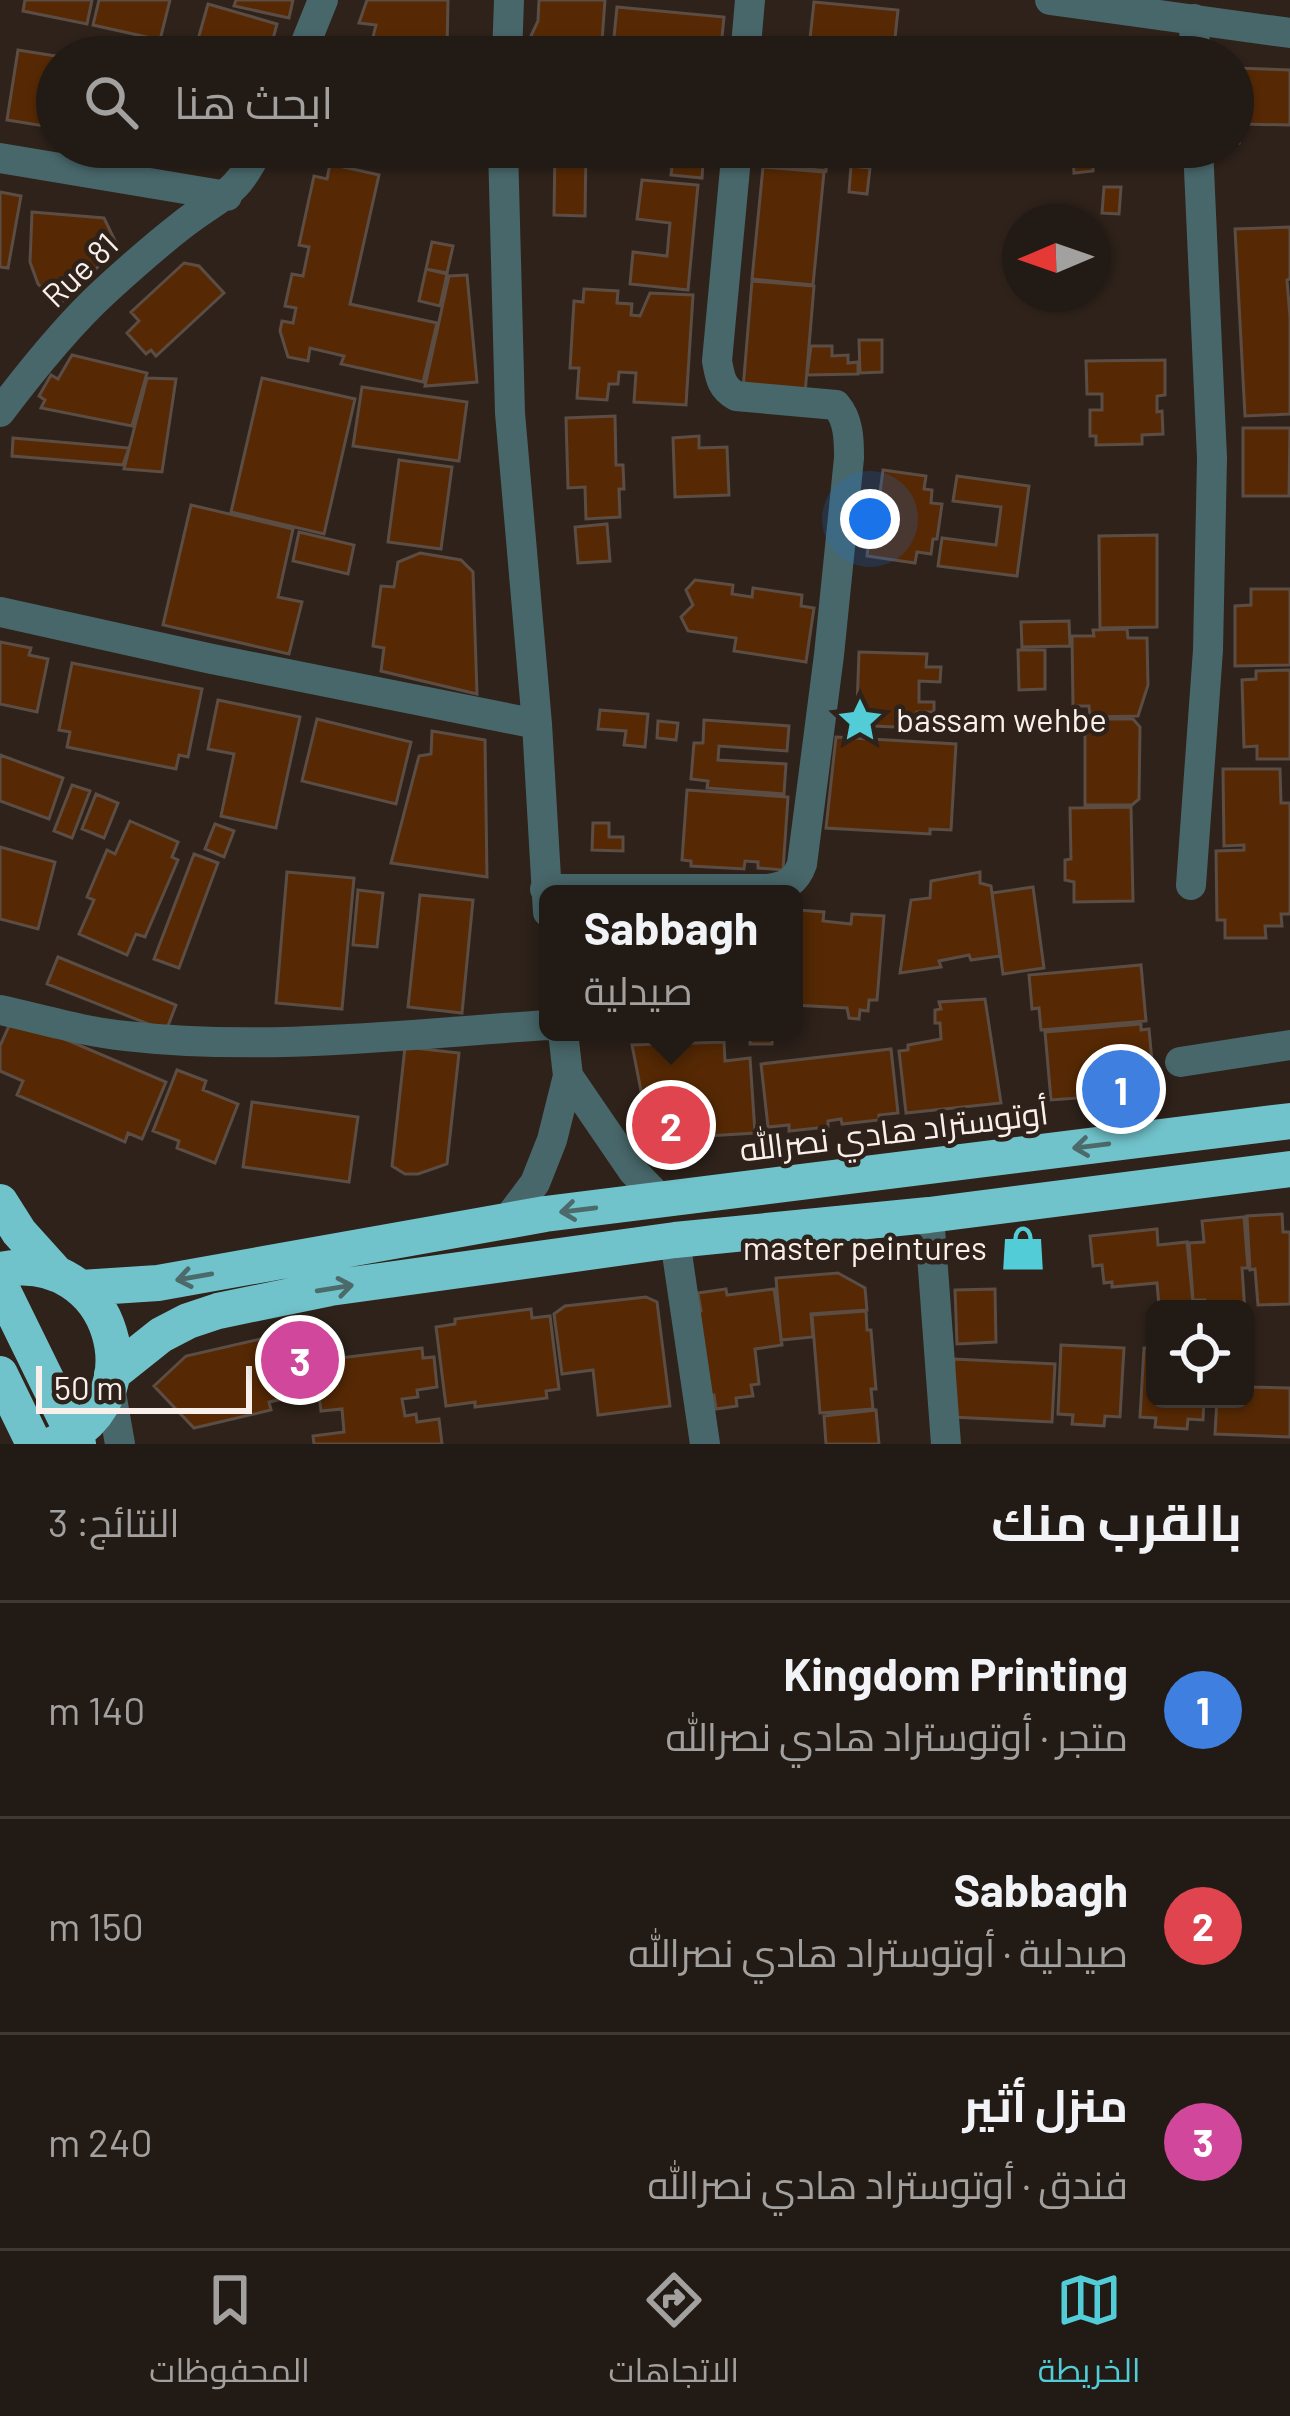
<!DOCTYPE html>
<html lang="ar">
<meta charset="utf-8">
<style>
body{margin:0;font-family:Barlow,Cairo,sans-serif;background:#2a231d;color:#f1f3f6;direction:rtl}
.controls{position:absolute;right:36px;bottom:36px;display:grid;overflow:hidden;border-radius:18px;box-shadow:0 3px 9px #0004}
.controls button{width:108px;height:108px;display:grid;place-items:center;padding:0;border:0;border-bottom:3px solid #3f3834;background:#221a14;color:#f1f3f6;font:60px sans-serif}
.compass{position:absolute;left:1002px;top:204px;width:108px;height:108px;border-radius:50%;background:#221a14;box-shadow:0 3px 9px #0004;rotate:268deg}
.scale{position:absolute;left:36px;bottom:30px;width:216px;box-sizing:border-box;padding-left:12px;border:6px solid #f9f0eb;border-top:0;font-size:33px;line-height:42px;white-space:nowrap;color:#f9f0eb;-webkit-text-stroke:9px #2e221a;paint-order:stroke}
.you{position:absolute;left:870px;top:519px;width:42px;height:42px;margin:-30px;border:9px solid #fff;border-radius:50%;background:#1a73e8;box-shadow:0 0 0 18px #1a73e833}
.badge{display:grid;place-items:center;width:78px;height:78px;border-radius:50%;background:#52ccd6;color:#fff;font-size:39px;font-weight:700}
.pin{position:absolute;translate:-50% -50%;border:6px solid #fff;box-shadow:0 3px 12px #0006}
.popup{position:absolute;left:539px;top:885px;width:264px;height:156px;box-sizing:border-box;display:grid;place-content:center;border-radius:18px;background:#221a14;filter:drop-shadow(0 3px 9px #0005);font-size:39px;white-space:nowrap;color:#a2a1a0}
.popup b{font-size:45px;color:#f1f3f6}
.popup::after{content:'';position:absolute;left:50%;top:100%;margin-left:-24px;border:24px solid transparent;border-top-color:#221a14}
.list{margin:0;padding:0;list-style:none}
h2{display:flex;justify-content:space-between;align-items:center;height:156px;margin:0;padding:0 48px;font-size:51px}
h2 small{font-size:39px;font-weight:400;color:#a2a1a0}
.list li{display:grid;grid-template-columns:78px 1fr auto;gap:36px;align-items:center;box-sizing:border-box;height:216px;padding:0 48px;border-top:3px solid #3f3834}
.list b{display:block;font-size:45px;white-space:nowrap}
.list p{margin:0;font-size:39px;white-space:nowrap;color:#a2a1a0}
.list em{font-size:39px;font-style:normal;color:#a2a1a0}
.icon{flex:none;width:66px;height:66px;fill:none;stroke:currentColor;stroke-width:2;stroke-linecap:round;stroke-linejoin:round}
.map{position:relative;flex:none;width:1290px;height:1444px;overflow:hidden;direction:ltr}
.search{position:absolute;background:#221a14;box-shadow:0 3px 9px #0004;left:36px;right:36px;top:36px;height:132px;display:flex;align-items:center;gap:30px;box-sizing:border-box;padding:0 42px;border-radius:66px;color:#a2a1a0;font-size:45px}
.sheet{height:804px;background:#221a14}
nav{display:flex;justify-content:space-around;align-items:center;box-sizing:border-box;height:168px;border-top:3px solid #3f3834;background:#221a14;font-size:33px;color:#a2a1a0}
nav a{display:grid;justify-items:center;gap:6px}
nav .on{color:#52ccd6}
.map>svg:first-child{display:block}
.building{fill:#562904;stroke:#5b4d44;stroke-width:3}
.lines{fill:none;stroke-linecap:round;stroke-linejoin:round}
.minor{stroke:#48676a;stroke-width:30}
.highway{stroke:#71c3cb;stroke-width:36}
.oneway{stroke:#4c6a6a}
.labels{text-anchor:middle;stroke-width:9;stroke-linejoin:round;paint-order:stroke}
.street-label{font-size:33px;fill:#f9f0eb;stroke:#2e221a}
.poi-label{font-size:33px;fill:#f9f0eb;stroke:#2e221a;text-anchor:start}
</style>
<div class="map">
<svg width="1290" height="1444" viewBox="0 0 1290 1444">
<rect width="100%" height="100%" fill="#2e221a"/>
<path class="building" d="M25 0H92L87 24 23 11Z
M99 0H170L160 40 93 25Z
M236 0H293L289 18 234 6Z
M367 0H448L447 48 373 37 376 25 359 23Z
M539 0H605L602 41 589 40V50H582L581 57H535L529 40 538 21Z
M814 2 898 10 893 57H808Z
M208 4 277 24 268 57H193Z
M617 7 724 17 720 57H612Z
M430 48V57H369V51Z
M18 50 62 57H57V128L7 120Z
M1233 68 1290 70V125L1240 124 1239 143H1233Z
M156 147H232L231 161 156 152Z
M373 147H435V163L374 165Z
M555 147H586L585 216 554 215Z
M626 147H704L702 178 671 175 672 167 642 164V156L625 154Z
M768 147H828L826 171 767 164Z
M1093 156V171L1074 173 1073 157Z
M330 164 379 175 350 304 437 323 423 382 341 364 344 356 310 348 308 361 288 357 280 331 282 321 293 323 296 308 285 306 292 274 303 276 309 247 299 245 314 176 327 179Z
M851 166 870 168 867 194 849 192Z
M763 167 824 172 813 285 752 279Z
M642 180 698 185 688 290 630 284 633 252 667 256 670 223 637 219Z
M1104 187H1121L1119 214 1102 213Z
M0 192 21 196 8 268 0 267Z
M32 212 104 218 118 247 59 305 38 284 30 262Z
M1290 227V279L1287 280 1290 317V414L1245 416 1235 229Z
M432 242 453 246 447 273 426 269Z
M184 263 199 266 224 293 156 356 151 350 146 354 127 333 139 321 131 312Z
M426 269 447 274 440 306 419 301Z
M467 275 477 382 425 386 449 276Z
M752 281 814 286 805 394 743 389Z
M584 289 618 291 617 303 632 304 631 315 640 316 650 293 693 295 686 405 634 402 636 373 619 372 618 384H609L607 400 577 398 579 368H570L574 301 583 302Z
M859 340H882V372L860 373Z
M811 346H832V356L848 355V363L858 362V374L807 375Z
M72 355 147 373 132 426 41 408 45 400 39 396 51 375 58 379Z
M1165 360V395L1157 396V412L1162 411 1163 434 1142 435V444L1096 445V436H1090V410H1102V394H1087L1086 361Z
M147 378 176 379 162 472 124 469Z
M262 378 355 399 324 534 231 512Z
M362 387 467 402 459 461 353 446Z
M615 416 616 465H623L624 489H619L620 517 586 519 585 487 568 488 566 418Z
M1243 428H1290L1289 496H1243Z
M699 436V448L727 447 729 495 675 497 673 438Z
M13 438 129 448 123 465 12 456Z
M399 460 452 467 441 549 388 542Z
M883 470 926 476 924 489 932 490 931 503 942 504 937 539H933L931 554 917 552 915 563 867 556 870 531 866 530 870 498 879 500Z
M957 476 1029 486 1017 576 938 566 942 538 996 545 1001 507 953 501Z
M191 505 293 529 278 597 302 602 289 654 163 625Z
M607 524 610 561 578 563 575 527Z
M299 532 354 545 348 574 293 561Z
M1157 535V627L1100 628 1099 536Z
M420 553 461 560 473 572 477 694 381 671 384 648 373 646 381 586 394 587 398 562Z
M695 580 733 585 732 594 752 597 753 588 802 595 801 606 814 608 806 662 734 651 736 638 688 631 681 617 693 605 686 590Z
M1251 589H1290V665L1235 666V606L1251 605Z
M1069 621 1070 646 1022 647 1021 622Z
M1127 629 1128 638H1147L1148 685 1138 716 1090 717 1089 706H1073L1072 636H1094L1093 630Z
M0 642 31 648 29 655 48 659 37 712 0 704Z
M1018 650H1045V689L1019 690Z
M859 652 927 654 926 667H941L940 682 919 681V702H934V712H917L916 728 874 726V715H865V709L857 708Z
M72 663 202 689 188 757 179 755 176 769 67 747 70 732 59 730Z
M1290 670V759H1257V746L1244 747 1242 680 1256 679V671Z
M218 700 300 717 276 828 221 816 234 754 208 749Z
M600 710 648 714 645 747 624 745 626 731 598 729Z
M317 719 411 742 396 804 302 781Z
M1085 719H1133L1140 727 1139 799 1132 805H1085Z
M704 720 789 726 787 751 719 746 718 760 786 764 784 794 707 788 708 781 691 779 694 743H703Z
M658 721 678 723 676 740 657 738Z
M432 731 485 740 487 877 391 863 419 756 431 754Z
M836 737 956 744 951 830 930 829V834L826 828Z
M0 755 63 778 49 819 0 801Z
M1223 769H1280L1281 803H1290V914H1281L1282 926H1265L1266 938H1225V920H1217L1216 851 1244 850V845L1224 846Z
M72 785 90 791 72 838 54 831Z
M687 790 788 797 783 870 758 868V862L745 861 744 869 691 866V861L682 860Z
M96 794 118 803 104 838 82 829Z
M1131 807 1133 901 1074 902V882L1065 880V860L1071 859 1070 808Z
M130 821 178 842 172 857 178 860 145 937 136 934 127 955 79 934 94 900 87 897 107 850 115 854Z
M593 823H609V837H623V851L592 850Z
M215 824 234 831 224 857 205 849Z
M0 847 55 862 38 929 0 919Z
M194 854 218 863 179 968 154 959Z
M287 872 354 878 342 1009 276 1003Z
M980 872V883L991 886 1000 956 971 960 969 955 939 961 941 967 900 973 911 900 930 898 931 881Z
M1033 887 1044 968 1003 974 992 893Z
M358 890 383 893 377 947 353 945Z
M420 895 473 900 462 1013 408 1007Z
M798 910 824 912 823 921 851 924 852 914 884 916 877 1000H869L868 1011 860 1010 859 1019 849 1018 847 1008 794 1005V923H797Z
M58 957 176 1005 166 1031 47 984Z
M1141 965 1146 1021 1041 1030 1039 1008 1032 1009 1029 975Z
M985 999 1001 1103 906 1113 899 1051 908 1050V1045L941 1039 940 1023H935V1010L941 1009 939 1002Z
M13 1017 166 1082 142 1139 128 1133 125 1142 17 1095 23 1081 0 1071V1046Z
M1141 1024V1030L1149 1029 1154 1083 1144 1084 1145 1093 1051 1100 1045 1032Z
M751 1032H773L772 1044H750Z
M724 1042 725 1061 750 1058 755 1133 690 1137 645 1111 632 1045Z
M405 1047 459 1053 447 1164 418 1174H405L392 1166Z
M891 1049 898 1113 879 1115V1120L842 1124 841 1119 828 1121V1127L789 1131V1125L768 1127 761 1064Z
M177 1070 206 1081 203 1090 238 1104 215 1163 177 1148 179 1141 153 1131Z
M252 1102 358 1117 349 1182 243 1167Z
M1282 1214 1283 1232H1290V1304L1258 1305 1255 1269 1250 1270 1247 1216Z
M1244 1217 1248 1268H1242L1245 1312V1309H1205V1300H1193L1189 1243 1204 1242 1202 1221Z
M1157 1229 1158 1245 1187 1242 1193 1303 1159 1306 1157 1283 1112 1287V1282L1104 1283 1102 1265 1093 1266 1090 1236Z
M838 1273 865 1288 867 1310 811 1314 813 1337 781 1340 776 1278Z
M726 1289 727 1295 774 1289 782 1345 755 1349 759 1384 751 1385 753 1396 736 1398 737 1406 716 1409 714 1395H709L698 1312 701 1311 698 1293Z
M995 1289 996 1342 957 1344 955 1290Z
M646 1297 657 1302 670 1406 598 1415 593 1370 562 1374 554 1314 565 1306Z
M531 1309 532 1318 550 1316 559 1389 546 1391 547 1398 475 1407V1402L446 1406 436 1327 455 1324V1319Z
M866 1311 867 1330H871L876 1389H871L873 1409 820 1413 812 1315Z
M269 1337 283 1399 269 1402 271 1410 194 1428 154 1386 186 1356Z
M1061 1345 1124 1348 1120 1417 1105 1416 1104 1426 1072 1424 1073 1415 1058 1414Z
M422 1348 423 1358 434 1357 437 1387 417 1390 418 1397 402 1399 405 1416 416 1414 417 1422 439 1419 442 1444H314L313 1436 344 1432 342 1409 321 1411 315 1361Z
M1144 1348H1155V1399H1204L1203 1420 1188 1419 1187 1429 1155 1427 1156 1418 1140 1417Z
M954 1359 1055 1364 1052 1422 952 1417Z
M1245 1387 1290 1388V1437L1215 1434 1217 1399H1245Z
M876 1410 879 1444H826L824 1416Z"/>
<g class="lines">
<path class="minor" d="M1050 0 1290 33
M1194 19 1195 57
M300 57 323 0
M507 57 509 0
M745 57 750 0
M503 147 510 413 537 724 548 912
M0 158 227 196
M0 412C31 371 66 327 104 292 129 269 155 246 182 225 222 194 236 197 259 147
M0 612 212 659 537 724
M1191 885 1208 650 1212 458 1198 147
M545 889H768C786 887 796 881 802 864L829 655 849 458C849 440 849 420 836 405L736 396C721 387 720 377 717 361L737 147
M0 1010C41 1019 84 1032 126 1036 265 1052 409 1034 548 1025
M1180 1062 1290 1045
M568 1076 633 1171 660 1199
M929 1215 946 1444
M508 1219 535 1183 552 1140 568 1076 563 1032
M675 1240 705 1444
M110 1387 120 1444"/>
<path class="highway" d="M0 1202 19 1232 56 1273
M0 1270C113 1247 160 1401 54 1444
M0 1285 78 1444
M81 1288 158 1283 545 1214 1290 1121
M0 1374 34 1444
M112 1374 161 1335 188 1321 218 1311 330 1288 675 1240 929 1215 1290 1169"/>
</g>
<defs><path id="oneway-shaft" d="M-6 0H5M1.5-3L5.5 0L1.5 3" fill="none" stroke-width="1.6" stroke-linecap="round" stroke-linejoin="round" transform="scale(3)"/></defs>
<g class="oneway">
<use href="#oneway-shaft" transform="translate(1091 1146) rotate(173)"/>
<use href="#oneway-shaft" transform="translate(578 1210) rotate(173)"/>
<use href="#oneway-shaft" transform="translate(194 1277) rotate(170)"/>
<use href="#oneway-shaft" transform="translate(335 1288) rotate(-9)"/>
</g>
<defs>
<g id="sight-bare" transform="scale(3.6)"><path d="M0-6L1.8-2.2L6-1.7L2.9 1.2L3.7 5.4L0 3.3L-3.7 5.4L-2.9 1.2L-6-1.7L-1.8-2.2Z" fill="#52ccd6" stroke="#2e221a" stroke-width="2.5" paint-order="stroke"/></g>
<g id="shop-bare" transform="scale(3.6)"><path d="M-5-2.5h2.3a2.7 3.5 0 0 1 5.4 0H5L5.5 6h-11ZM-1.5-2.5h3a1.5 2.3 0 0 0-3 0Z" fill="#52ccd6" stroke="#2e221a" stroke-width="2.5" paint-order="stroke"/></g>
</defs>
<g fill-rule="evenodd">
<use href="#sight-bare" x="860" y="720"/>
<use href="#shop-bare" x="1023" y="1248"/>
</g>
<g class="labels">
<g class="street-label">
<text transform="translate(80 270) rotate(-44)" y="12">Rue 81</text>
<text transform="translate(894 1131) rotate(-7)" y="12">أوتوستراد هادي نصرالله</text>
</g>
<g class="poi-label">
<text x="896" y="732">bassam wehbe</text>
<text x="987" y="1260" text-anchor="end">master peintures</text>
</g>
</g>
</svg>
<div class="controls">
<button><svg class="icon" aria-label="locate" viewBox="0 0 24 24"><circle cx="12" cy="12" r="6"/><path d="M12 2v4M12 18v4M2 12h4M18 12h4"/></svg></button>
</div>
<svg class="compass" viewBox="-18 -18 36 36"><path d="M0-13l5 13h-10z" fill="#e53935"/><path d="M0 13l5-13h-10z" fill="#a2a1a0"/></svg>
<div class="scale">50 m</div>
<div class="you"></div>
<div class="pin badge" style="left:1121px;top:1089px;background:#3f7fe0">1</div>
<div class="pin badge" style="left:671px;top:1125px;background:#e0444e">2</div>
<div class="popup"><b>Sabbagh</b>صيدلية</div>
<div class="pin badge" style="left:300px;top:1360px;background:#d1479c">3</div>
<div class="search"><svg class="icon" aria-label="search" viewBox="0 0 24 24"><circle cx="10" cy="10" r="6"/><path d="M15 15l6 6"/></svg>ابحث هنا</div>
</div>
<section class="sheet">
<h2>بالقرب منك<small>النتائج: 3</small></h2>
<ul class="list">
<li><span class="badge" style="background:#3f7fe0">1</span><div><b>Kingdom Printing</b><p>متجر · أوتوستراد هادي نصرالله</p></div><em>140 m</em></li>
<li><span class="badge" style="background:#e0444e">2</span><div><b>Sabbagh</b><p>صيدلية · أوتوستراد هادي نصرالله</p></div><em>150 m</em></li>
<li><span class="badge" style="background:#d1479c">3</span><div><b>منزل أثير</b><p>فندق · أوتوستراد هادي نصرالله</p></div><em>240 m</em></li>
</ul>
</section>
<nav>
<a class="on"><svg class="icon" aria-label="map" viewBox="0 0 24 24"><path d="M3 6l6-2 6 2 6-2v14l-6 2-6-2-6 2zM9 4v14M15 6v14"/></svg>الخريطة</a>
<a><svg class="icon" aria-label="directions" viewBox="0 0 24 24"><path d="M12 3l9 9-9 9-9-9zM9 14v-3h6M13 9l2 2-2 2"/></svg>الاتجاهات</a>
<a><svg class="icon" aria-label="saved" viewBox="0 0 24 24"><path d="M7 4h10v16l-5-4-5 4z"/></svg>المحفوظات</a>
</nav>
